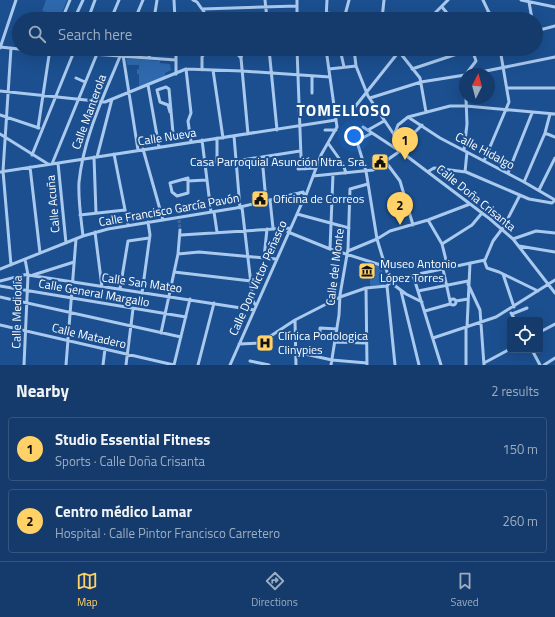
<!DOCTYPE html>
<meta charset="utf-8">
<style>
body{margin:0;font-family:"Titillium Web",sans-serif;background:#1d4271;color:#f1f3f6}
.controls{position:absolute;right:12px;bottom:12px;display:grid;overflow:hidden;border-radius:4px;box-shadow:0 4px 16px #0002}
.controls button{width:36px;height:36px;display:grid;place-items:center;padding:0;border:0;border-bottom:1px solid #33557e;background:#143b6b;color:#f1f3f6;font:20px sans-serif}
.compass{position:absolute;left:459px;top:68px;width:36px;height:36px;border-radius:50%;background:#143b6b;box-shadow:0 4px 16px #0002;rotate:6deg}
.you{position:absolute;left:354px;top:136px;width:14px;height:14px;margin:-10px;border:3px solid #fff;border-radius:50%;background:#1a73e8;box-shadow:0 0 0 6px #1a73e833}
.badge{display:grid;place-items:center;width:26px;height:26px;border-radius:50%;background:#ffd166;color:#111;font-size:13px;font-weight:700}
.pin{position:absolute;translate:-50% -33px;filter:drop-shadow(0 1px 2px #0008)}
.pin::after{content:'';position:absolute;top:21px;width:14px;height:12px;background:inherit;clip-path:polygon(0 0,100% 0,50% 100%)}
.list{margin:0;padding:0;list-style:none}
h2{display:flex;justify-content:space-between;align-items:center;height:52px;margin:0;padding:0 16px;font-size:17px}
h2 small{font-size:13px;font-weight:400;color:#9dadc1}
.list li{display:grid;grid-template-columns:26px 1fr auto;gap:12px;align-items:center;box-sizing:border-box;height:64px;margin:0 8px 8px;padding:0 8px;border:1px solid #33557e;border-radius:4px}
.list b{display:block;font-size:15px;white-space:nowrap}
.list p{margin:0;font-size:13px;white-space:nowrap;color:#9dadc1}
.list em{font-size:13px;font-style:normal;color:#9dadc1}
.icon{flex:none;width:22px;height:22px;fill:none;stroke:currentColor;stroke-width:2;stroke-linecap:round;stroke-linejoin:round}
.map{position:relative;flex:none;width:555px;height:365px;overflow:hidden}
.search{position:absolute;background:#143b6b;box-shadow:0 4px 16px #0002;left:12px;right:12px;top:12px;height:44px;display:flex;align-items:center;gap:10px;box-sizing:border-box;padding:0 14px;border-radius:22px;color:#9dadc1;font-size:15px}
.sheet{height:196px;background:#143b6b}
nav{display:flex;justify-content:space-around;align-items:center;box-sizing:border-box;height:56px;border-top:1px solid #33557e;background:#143b6b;font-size:11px;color:#9dadc1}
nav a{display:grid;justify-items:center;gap:2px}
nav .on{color:#ffd166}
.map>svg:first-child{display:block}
.green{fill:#2e69ad}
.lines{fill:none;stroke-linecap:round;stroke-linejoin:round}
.minor-tunnel{stroke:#3d69a0;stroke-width:3;stroke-dasharray:3 1.5;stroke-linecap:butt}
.minor{stroke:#a9c9ee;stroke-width:3}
.labels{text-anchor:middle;stroke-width:4;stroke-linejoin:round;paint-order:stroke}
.street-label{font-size:12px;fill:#fff;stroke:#1b4f8f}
.poi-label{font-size:12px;fill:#fff;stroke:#1b4f8f;text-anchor:start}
.district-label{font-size:16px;font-weight:bold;letter-spacing:1px;fill:#fff;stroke:#1b4f8f}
</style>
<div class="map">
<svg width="555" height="365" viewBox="0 0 555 365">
<rect width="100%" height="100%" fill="#1b4f8f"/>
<path class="green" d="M46 0H67L61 15 42 11Z
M126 58 160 61V63L170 64 171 70 165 73 166 77 139 87V74H137V69H139V65H127Z
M370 263 382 267 384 285 370 286Z"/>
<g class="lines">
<path class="minor-tunnel" d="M179 220 180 230"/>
<path class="minor" d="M174 0 175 19
M193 0 197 2 209 19
M265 0 267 19
M483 0 492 19
M521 0 555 7
M529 2 532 19
M442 7 452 19
M202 9 297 6
M77 13 83 0
M326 13 345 15 350 19
M345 15 349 0
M62 19 70 0
M88 19 95 0
M111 19 119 0
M135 19 143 0
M154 19 157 0
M297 19V0
M326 19 327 0
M382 19 384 0
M429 19 448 0
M474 19 489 12
M536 31 555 26
M0 47 19 49
M0 48 16 0
M22 49 176 60
M176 49V74
M233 49 241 58
M269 49 277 130
M297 49 301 157 305 169
M340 49 344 67
M354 49 356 66 368 96 401 145
M392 49 401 54 420 78 426 112
M123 55 138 150
M149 58 150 49
M186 69 191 113 188 121 191 142
M329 69 356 66
M412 69 472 49
M202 70V57L207 50
M213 70 223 138
M471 74 555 57
M312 76V93
M76 78 85 82
M148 85 159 147
M508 88H555
M0 91 105 102 186 69 242 71 330 77
M465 93 463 78 476 61 472 49
M370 98 421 82 465 75
M354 108 401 49
M170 112 168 105 160 102 157 90 166 87 169 89 173 133
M0 115 39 128
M408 117 440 138 524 182 555 200
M363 127 398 150
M38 128 50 49
M353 129 366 171 377 239 390 282 387 286
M325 130H336
M368 130 384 121
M545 133 555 137
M0 134 48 164
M248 134 241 58 243 50 248 49
M394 135 398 125 408 117 450 106H466L555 114
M234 136 240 208
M217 138V163
M202 140 211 212
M357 141 372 133
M328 143 343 164 346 173
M399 143 410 137 422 125
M397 148a3 3 0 1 1 6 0a3 3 0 1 1-6 0Z
M143 149 163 220
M464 150 467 124 466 98
M114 154 128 225
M32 155 75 49
M94 157 96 213
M97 157 112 99
M262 157 266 201
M236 161 300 151
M385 161 400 181 413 225
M484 161 509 102 500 49
M58 163 66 243
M52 164 99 49
M30 167 40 253
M298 169 316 168
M429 171 434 168 466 172 529 199 552 203 554 201
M0 172 336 120
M465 172 467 152
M508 173 532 113
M313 176 373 170 400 151 490 219 513 239 555 293
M188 181V193L177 196 172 192 170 183 188 178V181L206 180
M524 182 545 133 550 114
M539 190 555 158
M306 195 321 155 337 127 326 49
M270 200 273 228
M332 201H350
M242 207 253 301 256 306
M214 212 217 232
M297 214 349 228
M80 215 125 210
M428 220 442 244 448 268
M502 230 520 195
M95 232 102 287
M288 232 330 249 384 266
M181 235 290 228
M83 236C81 219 78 199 79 182 84 134 106 92 123 49
M513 239 536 231 555 233
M442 244 472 225 482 213
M519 246 555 252
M330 249 333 174
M348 251 377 239 390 231 428 220 470 204
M178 254 199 252 276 259
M264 258 267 229
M484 260 487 268 499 272 538 291
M11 265 3 171 11 48
M0 269 83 236 108 229 236 208 299 193
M443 269 450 301
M174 272 251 281
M503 274 514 307
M28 275 254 310
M33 275 74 262
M413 275 441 365
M390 280 485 260 493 241 502 229
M0 281 28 274
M390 282 406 294 422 302
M468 284 480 310 484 365
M0 286 186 317
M387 286 395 365
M366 288 367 365
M120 289 128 241 149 238
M401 291 419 365
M418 291 468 281
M142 293 150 235 148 222
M0 297 181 337
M450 302a3 3 0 1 1 6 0a3 3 0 1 1-6 0Z
M456 301 468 299
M425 311 450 304
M511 313 515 320
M512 314 527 308
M295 320 296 365
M0 325 174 365
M467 327 470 263
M466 328V365
M540 332 555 324
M161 333 178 254 180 230
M336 336 320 335V328L337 329
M433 338 496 317 555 280
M335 342 366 343
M239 344 260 343 295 320 340 297 366 288 387 286
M532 350 540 365
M296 352 332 360 367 363
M250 361 269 365
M484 363 510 349
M24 365 28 275 25 259
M66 365 76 239
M103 365 105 349
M126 365 133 309
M174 365 190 299
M198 365 214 303
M230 365 305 196 303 192 299 193 298 198 304 199
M331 365 339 315 340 295 348 249 350 189 368 184
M544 365 555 358"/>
</g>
<defs>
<g id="civic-square" transform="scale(0.9)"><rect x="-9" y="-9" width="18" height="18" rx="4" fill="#ffd166" stroke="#1b4f8f"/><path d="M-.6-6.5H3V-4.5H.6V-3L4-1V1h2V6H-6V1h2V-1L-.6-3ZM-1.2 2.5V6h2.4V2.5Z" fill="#111"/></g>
<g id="museum-square" transform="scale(0.9)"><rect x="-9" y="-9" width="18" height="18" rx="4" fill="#ffd166" stroke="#1b4f8f"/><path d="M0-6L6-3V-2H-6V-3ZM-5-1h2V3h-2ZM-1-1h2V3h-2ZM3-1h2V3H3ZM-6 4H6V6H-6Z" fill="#111"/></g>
<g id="hospital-square" transform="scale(0.9)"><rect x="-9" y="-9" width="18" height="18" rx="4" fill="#ffd166" stroke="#1b4f8f"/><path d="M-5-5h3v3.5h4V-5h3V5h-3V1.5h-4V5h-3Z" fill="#111"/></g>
</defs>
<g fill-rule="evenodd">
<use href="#civic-square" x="380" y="162"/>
<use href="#civic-square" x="260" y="199"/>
<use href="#museum-square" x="367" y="271"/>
<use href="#hospital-square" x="265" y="343"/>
</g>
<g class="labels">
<g class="street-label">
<text transform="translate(89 112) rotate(-70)" y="4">Calle Manterola</text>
<text transform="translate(167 137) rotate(-9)" y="4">Calle Nueva</text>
<text transform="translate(485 151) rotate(28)" y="4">Calle Hidalgo</text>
<text transform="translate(476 198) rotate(39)" y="4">Calle Doña Crisanta</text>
<text transform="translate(53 204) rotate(-95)" y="4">Calle Acuña</text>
<text transform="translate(169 210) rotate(-10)" y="4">Calle Francisco García Pavón</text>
<text transform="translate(335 267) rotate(-83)" y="4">Calle del Monte</text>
<text transform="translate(258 278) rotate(-66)" y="4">Calle Don Víctor Peñasco</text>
<text transform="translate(142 283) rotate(8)" y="4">Calle San Mateo</text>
<text transform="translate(94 293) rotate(10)" y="4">Calle General Margallo</text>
<text transform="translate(17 312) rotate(-89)" y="4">Calle Mediodía</text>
<text transform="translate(89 336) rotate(13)" y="4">Calle Matadero</text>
</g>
<g class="poi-label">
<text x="367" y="166" text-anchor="end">Casa Parroquial Asunción Ntra. Sra.</text>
<text x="273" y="203">Oficina de Correos</text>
<text x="380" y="268">Museo Antonio<tspan x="380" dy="14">López Torres</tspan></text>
<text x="278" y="340">Clínica Podologica<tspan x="278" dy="14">Clinypies</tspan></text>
</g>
<g class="district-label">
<text x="344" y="116">TOMELLOSO</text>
</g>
</g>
</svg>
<div class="controls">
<button><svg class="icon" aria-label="locate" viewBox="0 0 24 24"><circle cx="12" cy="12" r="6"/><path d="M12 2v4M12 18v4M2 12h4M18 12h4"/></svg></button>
</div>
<svg class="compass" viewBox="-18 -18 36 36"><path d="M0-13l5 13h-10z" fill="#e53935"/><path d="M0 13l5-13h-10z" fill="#9dadc1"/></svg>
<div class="you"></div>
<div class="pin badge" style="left:405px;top:160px">1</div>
<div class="pin badge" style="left:400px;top:225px">2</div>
<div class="search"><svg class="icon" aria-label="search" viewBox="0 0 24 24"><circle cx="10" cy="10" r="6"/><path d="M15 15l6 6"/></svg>Search here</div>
</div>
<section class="sheet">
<h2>Nearby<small>2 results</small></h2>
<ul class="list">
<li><span class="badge">1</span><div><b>Studio Essential Fitness</b><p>Sports · Calle Doña Crisanta</p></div><em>150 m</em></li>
<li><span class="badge">2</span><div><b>Centro médico Lamar</b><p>Hospital · Calle Pintor Francisco Carretero</p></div><em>260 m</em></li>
</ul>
</section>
<nav>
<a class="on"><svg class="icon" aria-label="map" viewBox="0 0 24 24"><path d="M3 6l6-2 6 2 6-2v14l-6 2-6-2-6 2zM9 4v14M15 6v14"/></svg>Map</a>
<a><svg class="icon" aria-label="directions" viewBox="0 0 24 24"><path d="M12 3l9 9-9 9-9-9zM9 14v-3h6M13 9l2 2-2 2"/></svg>Directions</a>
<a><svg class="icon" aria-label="saved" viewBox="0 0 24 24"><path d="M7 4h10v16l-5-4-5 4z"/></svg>Saved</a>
</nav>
